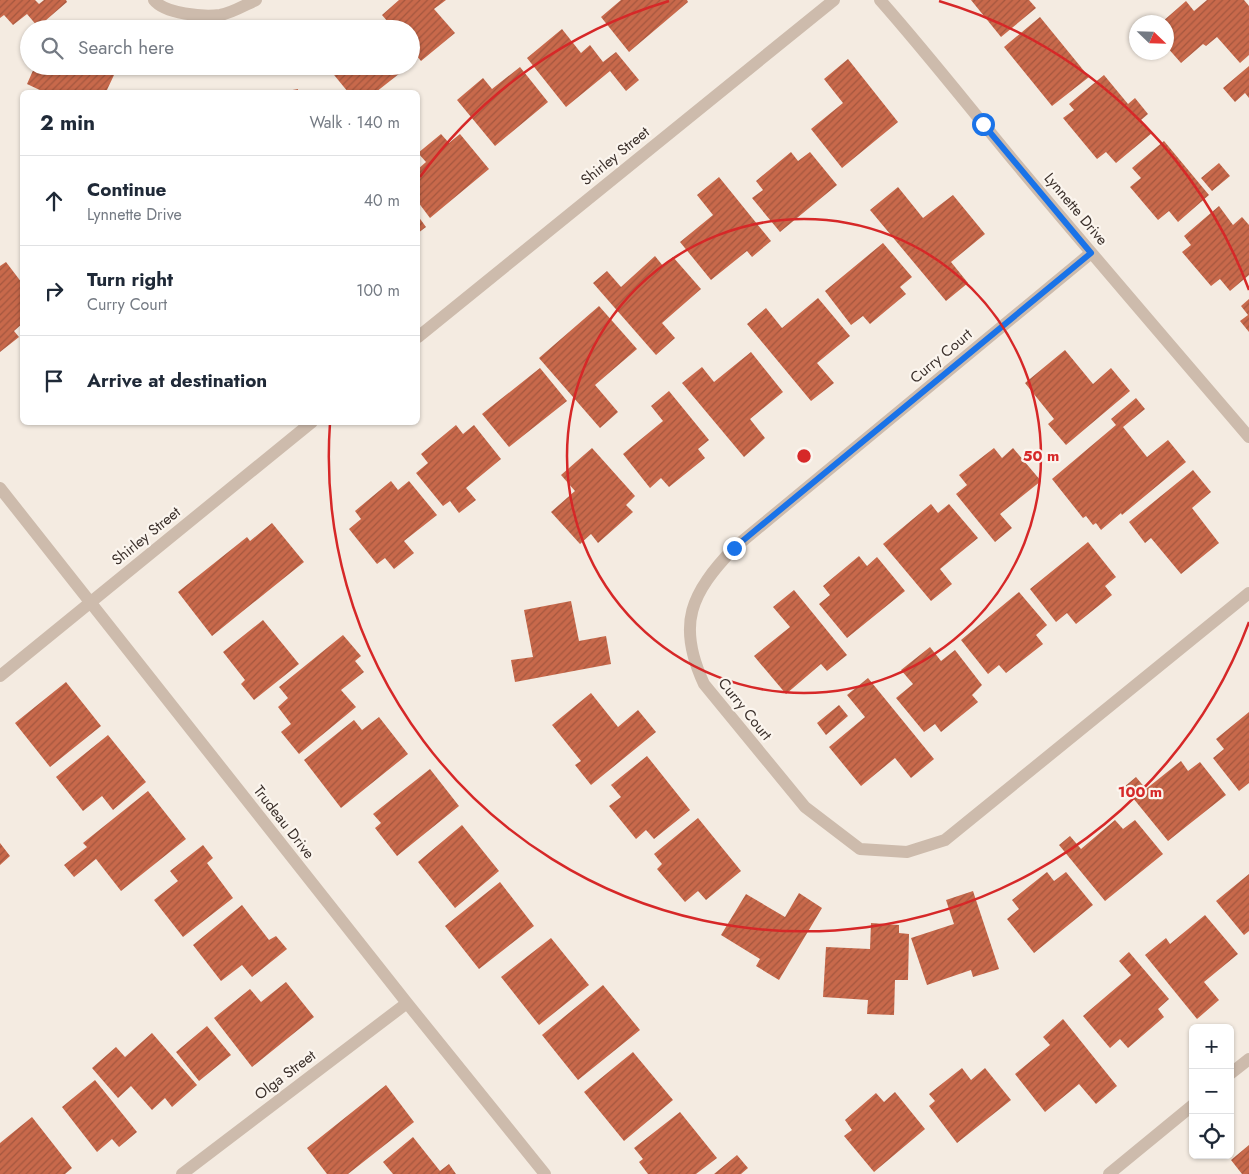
<!DOCTYPE html>
<meta charset="utf-8">
<style>
body{margin:0;font-family:Jost,sans-serif;background:#f6f6f7;color:#1f2937}
.controls{position:absolute;right:15px;bottom:15px;display:grid;overflow:hidden;border-radius:8px;box-shadow:0 1px 4px #0004}
.controls button{width:45px;height:45px;display:grid;place-items:center;padding:0;border:0;border-bottom:1px solid #e0e1e3;background:#fff;color:#1f2937;font:25px sans-serif}
.compass{position:absolute;left:1129px;top:15px;width:45px;height:45px;border-radius:50%;background:#fff;box-shadow:0 1px 4px #0004;rotate:113deg}
.stop{position:absolute;width:15px;height:15px;margin:-11px;border:4px solid #1a73e8;border-radius:50%;background:#fff}
.stop.end{background:#1a73e8;border-color:#fff;box-shadow:0 1px 5px #0008}
.list{margin:0;padding:0;list-style:none}
h2{display:flex;justify-content:space-between;align-items:center;height:65px;margin:0;padding:0 20px;font-size:21px}
h2 small{font-size:16px;font-weight:400;color:#747a83}
.list li{display:grid;grid-template-columns:32px 1fr auto;gap:15px;align-items:center;box-sizing:border-box;height:90px;padding:0 20px;border-top:1px solid #e0e1e3}
.list b{display:block;font-size:19px;white-space:nowrap}
.list p{margin:0;font-size:16px;white-space:nowrap;color:#747a83}
.list em{font-size:16px;font-style:normal;color:#747a83}
.icon{flex:none;width:28px;height:28px;fill:none;stroke:currentColor;stroke-width:2;stroke-linecap:round;stroke-linejoin:round}
.map{position:relative;flex:none;width:1249px;height:1174px;overflow:hidden}
.search{position:absolute;background:#fff;box-shadow:0 1px 4px #0004;left:20px;top:20px;width:400px;height:55px;display:flex;align-items:center;gap:12px;box-sizing:border-box;padding:0 18px;border-radius:28px;color:#747a83;font-size:19px}
.panel{position:absolute;background:#fff;box-shadow:0 1px 4px #0004;left:20px;top:90px;width:400px;height:335px;border-radius:8px}
.map>svg:first-child{display:block}
.building{fill:url(#building-hatch)}
.lines{fill:none;stroke-linecap:round;stroke-linejoin:round}
.minor{stroke:#cdbbac;stroke-width:12}
.route{stroke:#1a73e8;stroke-width:6}
.ring{fill:none;stroke:#d62828;stroke-width:2.5}
.labels{text-anchor:middle;stroke-width:4.5;stroke-linejoin:round;paint-order:stroke}
.street-label{font-size:15px;fill:#3b302b;stroke:#fbf5ee}
.centre{fill:#d62828;stroke:#fbf5ee;stroke-width:2.5}
.ring-label{font-size:15px;text-anchor:middle;font-weight:bold;fill:#d62828;stroke:#fbf5ee;stroke-width:4.5;stroke-linejoin:round;paint-order:stroke}
</style>
<div class="map">
<svg width="1249" height="1174" viewBox="0 0 1249 1174">
<defs>
<pattern id="building-hatch" width="6" height="6" patternUnits="userSpaceOnUse" patternTransform="scale(1.25)"><rect width="6" height="6" fill="#c8694b"/><path d="M-1 1l2-2M0 6l6-6M5 7l2-2" fill="none" stroke="#a4573f"/></pattern>
</defs>
<rect width="100%" height="100%" fill="#f4ebe1"/>
<path class="building" d="M0 0H35L39 4 44 0H66L67 2 38 27 27 14 13 25 4 15 0 18Z
M399 0H446L434 9 455 33 421 61 411 49V29H394L382 15Z
M621 0H687L688 2 629 52 601 17Z
M971 0H1029L1036 8 1001 37Z
M1207 0H1244L1249 6V55L1240 63 1217 37 1206 46 1203 44 1181 63 1166 46V22H1162L1186 1 1194 11Z
M1040 17 1089 77 1052 106 1004 47Z
M562 29 581 53 590 45 603 62 616 52 639 80 626 91 610 71 566 107 527 58Z
M848 59 898 122 842 168 811 129 843 103 824 79Z
M35 66H95L114 75 106 92H44L27 84Z
M335 66H409L376 92H348L330 70Z
M1249 66V98L1245 93 1235 102 1223 88Z
M520 67 548 102 495 146 457 100 483 78 492 89Z
M1104 75 1128 104 1135 98 1148 114 1141 120 1152 133 1116 163 1106 152 1097 159 1063 118 1074 110 1069 104Z
M298 89V92H282Z
M441 134 449 143 460 134 489 169 430 218 418 202V169L426 162 418 153Z
M1164 141 1209 195 1178 222 1169 211 1158 220 1130 187 1141 178 1132 168Z
M791 152 798 161 810 152 837 185 780 232 752 198 763 190 756 181Z
M1219 163 1230 176 1212 191 1201 178Z
M719 177 771 241 752 257 747 251 711 280 680 242 713 215 697 195Z
M898 187 923 218 953 195 985 234 951 262 968 283 946 301 870 210Z
M1219 206 1233 225 1242 217 1249 225V275L1230 291 1220 279 1211 286 1182 252 1191 245 1184 236Z
M418 216 426 227 418 233Z
M883 243 912 277 900 287 906 294 870 324 863 316 851 325 825 291Z
M655 256 663 266 673 257 701 289 662 323 675 338 656 355 593 283 607 271 621 287Z
M6 262 22 283V324L14 331 19 337 0 352V266Z
M818 298 850 336 817 363 834 383 811 401 747 324 766 308 782 328Z
M1249 299V332L1240 321 1248 315 1241 306Z
M599 306 637 349 595 385 618 412 600 428 539 358Z
M1065 350 1093 384 1111 368 1130 391 1066 445 1048 424 1054 419 1025 383Z
M751 352 783 392 750 419 765 438 744 457 682 383 702 367 714 382Z
M540 368 567 401 509 447 482 414Z
M669 391 709 440 698 449 705 458 669 487 661 478 650 488 623 454 663 421 651 406Z
M1136 398 1145 409 1123 427 1147 457 1168 440 1186 462 1122 515 1121 513 1101 530 1096 523 1093 525 1086 516 1083 518 1052 479 1116 425 1111 419Z
M456 425 463 434 474 425 501 459 466 488 476 500 459 513 450 501 443 506 416 473 428 463 421 454Z
M592 448 635 496 626 505 633 512 598 543 591 534 580 544 551 512 575 491 561 475Z
M994 448 1002 458 1013 448 1041 481 1000 514 1012 528 995 542 956 494 967 485 959 475Z
M1193 470 1211 492 1192 508 1219 543 1181 574 1151 538 1145 543 1129 522Z
M391 481 398 490 409 481 437 515 404 541 414 553 394 569 385 558 377 564 349 529 361 519 355 511Z
M931 504 938 513 949 504 978 538 940 569 952 584 931 601 883 544Z
M272 523 304 562 212 636 178 592 247 537 250 541Z
M1088 542 1116 577 1105 586 1112 595 1076 624 1067 613 1056 622 1030 589Z
M859 556 867 566 877 557 905 591 847 638 819 604 830 595 823 586Z
M794 590 847 655 827 671 821 664 786 694 754 656 790 627 773 607Z
M1019 592 1047 625 1036 635 1043 644 1006 673 999 665 988 674 961 640Z
M571 601 579 641 606 636 611 664 515 682 511 660 533 657 524 610Z
M263 620 299 664 254 700 241 684 245 680 223 652Z
M343 635 361 656 355 661 364 672 341 690 356 707 299 754 281 732 291 724 278 707 288 698 279 687Z
M930 647 941 661 955 650 982 685 972 695 978 702 941 732 935 724 924 732 896 698 913 684 901 670Z
M868 678 934 759 911 778 895 758 861 786 829 747 865 717 847 695Z
M66 682 101 726 50 767 15 723Z
M591 693 618 727 638 710 656 732 591 785 575 765 581 761 552 725Z
M839 705 848 716 826 735 817 723Z
M1249 712V783L1239 791 1213 758 1224 749 1216 739Z
M379 717 408 754 341 808 304 760 354 720 362 730Z
M108 735 146 782 113 810 102 796 83 811 56 777Z
M647 756 690 810 654 839 646 830 636 839 609 806 621 797 611 785Z
M1181 761 1188 771 1200 762 1226 795 1168 841 1124 787 1136 777 1146 789Z
M430 769 459 806 397 856 375 828 381 823 373 814Z
M148 791 186 839 121 891 96 859 74 877 64 865 87 847 83 843Z
M698 818 741 871 706 900 698 891 685 902 657 869 662 864 654 854Z
M1115 820 1123 829 1135 820 1163 854 1105 901 1059 845 1070 836 1081 849Z
M462 825 499 871 455 908 418 862Z
M0 843 10 856 0 865Z
M203 845 213 858 207 863 233 898 183 937 154 900 178 881 170 871Z
M1047 872 1054 881 1066 872 1093 905 1034 953 1007 919 1019 909 1012 900Z
M1249 874V931L1244 935 1216 901Z
M500 882 534 926 479 969 445 926Z
M973 891 999 969 973 977 971 970 927 985 911 938 954 924 946 900Z
M799 893 822 908 779 980 756 966 760 959 721 935 746 894 785 917Z
M242 905 269 940 276 936 287 949 252 977 242 965 221 981 193 945Z
M1205 915 1238 954 1204 982 1219 1000 1197 1019 1145 955 1166 938 1170 944Z
M871 923 899 925V933L909 934 908 980H895L894 1015 867 1014 868 1000 823 997 826 947 870 949Z
M551 938 589 985 539 1025 501 977Z
M1129 952 1169 999 1158 1009 1164 1017 1128 1048 1120 1039 1110 1048 1083 1016 1131 975 1119 961Z
M286 982 314 1017 252 1067 214 1018 250 989 261 1002Z
M603 985 640 1030 578 1080 542 1035Z
M1063 1019 1117 1086 1096 1104 1079 1084 1045 1112 1015 1074 1050 1045 1043 1037Z
M207 1026 231 1055 199 1081 176 1052Z
M152 1033 197 1085 172 1107 165 1098 152 1110 131 1086 118 1098 92 1068 116 1047 125 1057Z
M633 1052 673 1100 624 1141 584 1092Z
M962 1068 971 1080 985 1068 1011 1100 957 1143 929 1106 935 1101 929 1094Z
M95 1080 137 1132 119 1147 112 1139 97 1152 62 1107Z
M386 1085 414 1122 348 1174H327L307 1148Z
M895 1092 925 1129 874 1172 844 1136 852 1130 845 1120 876 1093 884 1102Z
M680 1112 717 1158 696 1174H648L639 1162 643 1159 634 1148Z
M32 1117 72 1168 65 1174H0V1143Z
M413 1137 440 1171 449 1164 456 1174H393L383 1162Z
M1249 1145V1174H1242L1231 1160Z
M737 1155 748 1168 741 1174H714Z"/>
<g class="lines">
<path class="minor" d="M154 0C165 14 203 17 220 15 232 13 245 5 256 0
M880 0C926 52 969 107 1013 160 1091 253 1170 345 1249 437
M1091 253 734 548C691 593 676 624 704 684L805 807 860 849 907 852 945 840 1249 593
M418 337 834 0
M0 488 407 1003 545 1174
M0 676 312 422
M1230 1074 1249 1059
M182 1174 407 1003
M1109 1174 1193 1105"/>
</g>
<g class="lines">
<path class="route" d="M734 548 1091 253 983 124"/>
</g>
<g class="ring">
<circle cx="804" cy="456" r="237"/>
<path d="M1249 622A475 475 0 0 1 330 423M420 177A475 475 0 0 1 669 1M939 1A475 475 0 0 1 1249 290"/>
</g>
<g class="labels">
<g class="street-label">
<text transform="translate(615 156) rotate(-39)" y="5">Shirley Street</text>
<text transform="translate(1076 209) rotate(50)" y="5">Lynnette Drive</text>
<text transform="translate(941 356) rotate(-40)" y="5">Curry Court</text>
<text transform="translate(146 536) rotate(-39)" y="5">Shirley Street</text>
<text transform="translate(745 709) rotate(51)" y="5">Curry Court</text>
<text transform="translate(284 822) rotate(52)" y="5">Trudeau Drive</text>
<text transform="translate(285 1075) rotate(-37)" y="5">Olga Street</text>
</g>
</g>
<circle cx="804" cy="456" r="8" class="centre"/>
<g class="ring-label">
<text x="1041" y="461">50 m</text>
<text x="1140" y="797">100 m</text>
</g>
</svg>
<div class="controls">
<button>+</button>
<button>−</button>
<button><svg class="icon" aria-label="locate" viewBox="0 0 24 24"><circle cx="12" cy="12" r="6"/><path d="M12 2v4M12 18v4M2 12h4M18 12h4"/></svg></button>
</div>
<svg class="compass" viewBox="-18 -18 36 36"><path d="M0-13l5 13h-10z" fill="#e53935"/><path d="M0 13l5-13h-10z" fill="#747a83"/></svg>
<div class="stop" style="left:983px;top:124px"></div>
<div class="stop end" style="left:734px;top:548px"></div>
<div class="search"><svg class="icon" aria-label="search" viewBox="0 0 24 24"><circle cx="10" cy="10" r="6"/><path d="M15 15l6 6"/></svg>Search here</div>
<section class="panel">
<h2>2 min<small>Walk · 140 m</small></h2>
<ul class="list">
<li><svg class="icon" aria-label="ahead" viewBox="0 0 24 24"><path d="M12 20V5M6 11l6-6 6 6"/></svg><div><b>Continue</b><p>Lynnette Drive</p></div><em>40 m</em></li>
<li><svg class="icon" aria-label="right" viewBox="0 0 24 24"><path d="M7 20v-9h11M14 6l5 5-5 5"/></svg><div><b>Turn right</b><p>Curry Court</p></div><em>100 m</em></li>
<li><svg class="icon" aria-label="arrive" viewBox="0 0 24 24"><path d="M6 21V4h12l-3 4 3 4H6"/></svg><div><b>Arrive at destination</b></div></li>
</ul>
</section>
</div>
